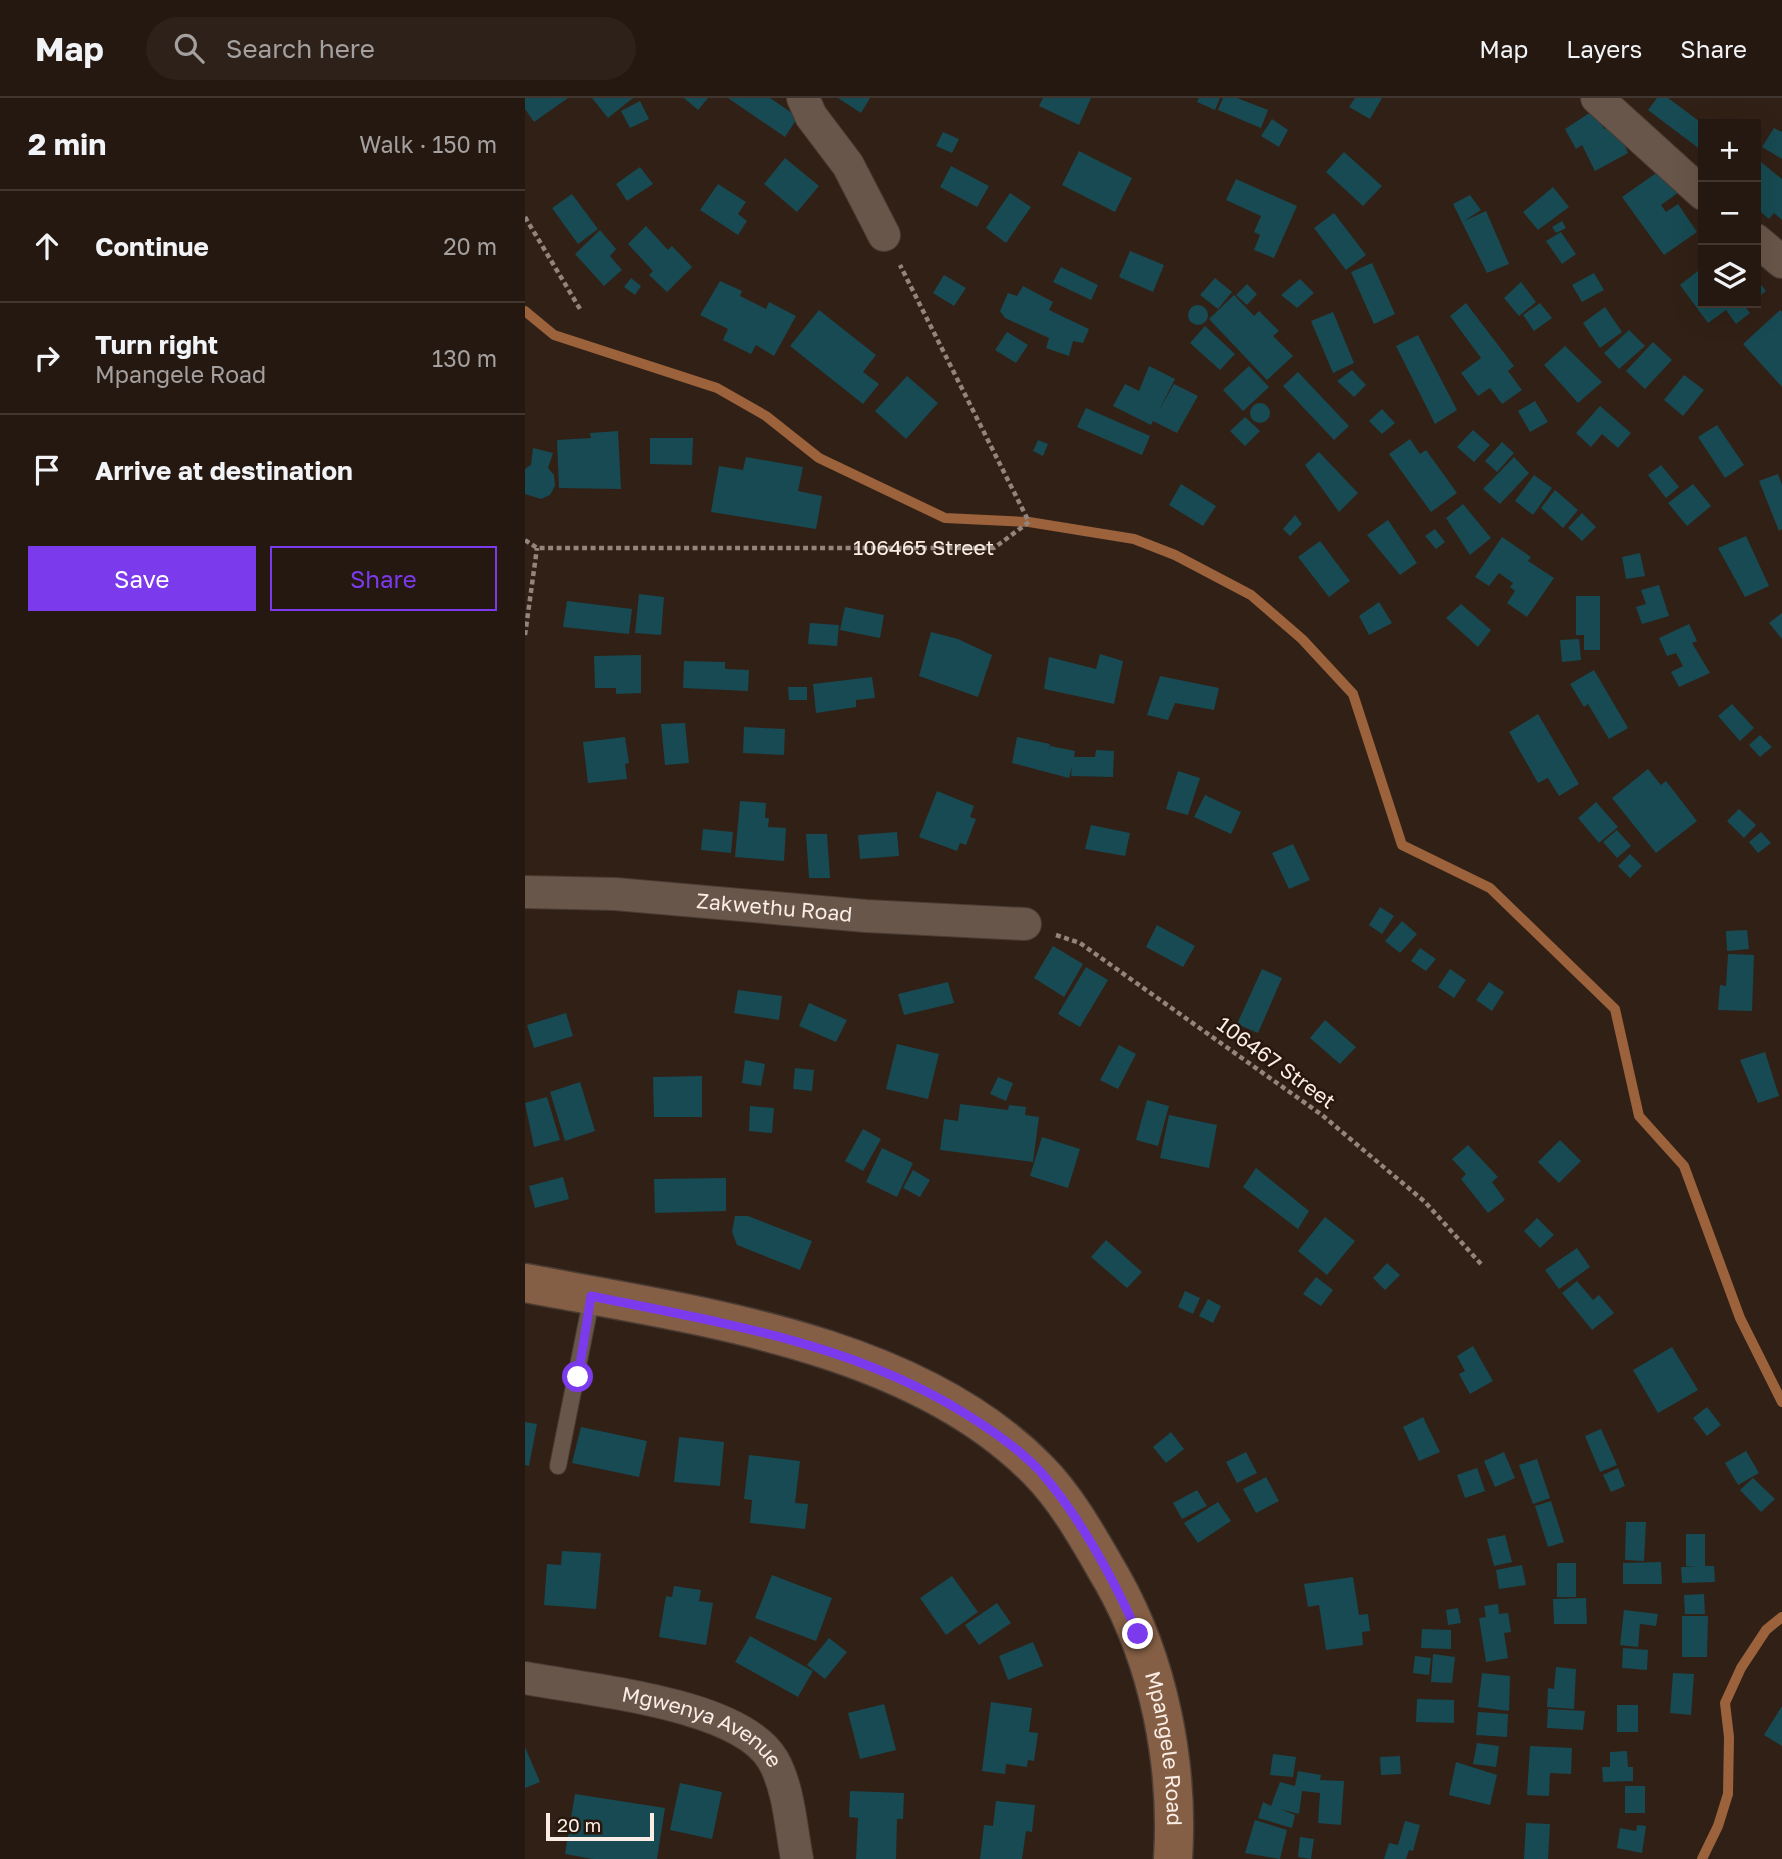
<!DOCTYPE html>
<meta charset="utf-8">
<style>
body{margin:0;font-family:"Golos Text",sans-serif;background:#2d2119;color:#f1f3f6}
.controls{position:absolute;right:21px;top:21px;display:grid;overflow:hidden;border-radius:0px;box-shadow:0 7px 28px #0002}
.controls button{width:63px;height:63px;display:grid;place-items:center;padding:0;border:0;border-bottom:2px solid #423730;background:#251810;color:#f1f3f6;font:35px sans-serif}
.scale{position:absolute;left:21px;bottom:18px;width:108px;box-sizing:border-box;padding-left:7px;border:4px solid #f9ede6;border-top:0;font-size:19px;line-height:24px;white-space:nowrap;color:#f9ede6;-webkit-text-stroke:5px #27170d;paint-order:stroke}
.stop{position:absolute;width:21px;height:21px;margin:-16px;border:5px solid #7c3aed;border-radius:50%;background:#fff}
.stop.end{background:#7c3aed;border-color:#fff;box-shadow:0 2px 7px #0008}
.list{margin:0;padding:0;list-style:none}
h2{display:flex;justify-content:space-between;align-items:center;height:91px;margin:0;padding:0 28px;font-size:30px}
h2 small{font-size:23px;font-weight:400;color:#a3a09f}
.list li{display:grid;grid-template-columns:46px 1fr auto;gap:21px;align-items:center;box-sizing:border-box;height:112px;padding:0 28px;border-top:2px solid #423730}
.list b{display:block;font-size:26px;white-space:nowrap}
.list p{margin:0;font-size:23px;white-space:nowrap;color:#a3a09f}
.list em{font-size:23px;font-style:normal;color:#a3a09f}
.actions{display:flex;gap:14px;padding:21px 28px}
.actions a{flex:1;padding:16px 0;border:2px solid #7c3aed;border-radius:0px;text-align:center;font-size:24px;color:#7c3aed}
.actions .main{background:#7c3aed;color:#fff}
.icon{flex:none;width:38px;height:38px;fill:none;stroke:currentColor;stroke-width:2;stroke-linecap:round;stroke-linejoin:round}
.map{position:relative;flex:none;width:1257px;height:1761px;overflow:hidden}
header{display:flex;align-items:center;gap:42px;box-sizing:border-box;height:98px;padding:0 35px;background:#251810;border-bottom:2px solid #423730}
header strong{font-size:33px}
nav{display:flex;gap:38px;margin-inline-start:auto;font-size:24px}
.search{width:490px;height:63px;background:#2d2119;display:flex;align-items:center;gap:18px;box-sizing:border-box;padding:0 24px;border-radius:38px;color:#a3a09f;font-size:26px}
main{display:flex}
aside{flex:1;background:#251810}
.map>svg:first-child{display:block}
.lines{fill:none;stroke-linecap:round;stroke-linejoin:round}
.stream{stroke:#9b623c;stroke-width:10}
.building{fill:#174a52}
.lane-casing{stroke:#4a3c34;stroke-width:18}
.street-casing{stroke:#4a3c34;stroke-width:34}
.secondary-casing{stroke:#4a3c34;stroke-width:41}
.path{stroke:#93847c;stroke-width:4.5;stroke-dasharray:5 3.5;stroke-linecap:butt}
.lane{stroke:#69564a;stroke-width:16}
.street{stroke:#69564a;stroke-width:32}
.secondary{stroke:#855f45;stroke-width:38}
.route{stroke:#7c3aed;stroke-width:9}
.labels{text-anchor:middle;stroke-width:5;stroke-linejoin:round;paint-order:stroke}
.street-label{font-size:21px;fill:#f9ede6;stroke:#27170d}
</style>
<header>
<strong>Map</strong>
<div class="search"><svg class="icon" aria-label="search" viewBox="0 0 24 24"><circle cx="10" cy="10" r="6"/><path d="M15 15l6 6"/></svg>Search here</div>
<nav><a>Map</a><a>Layers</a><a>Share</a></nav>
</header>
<main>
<aside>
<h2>2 min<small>Walk · 150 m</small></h2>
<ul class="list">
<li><svg class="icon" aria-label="ahead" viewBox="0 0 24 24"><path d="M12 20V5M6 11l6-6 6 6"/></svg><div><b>Continue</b></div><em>20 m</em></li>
<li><svg class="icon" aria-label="right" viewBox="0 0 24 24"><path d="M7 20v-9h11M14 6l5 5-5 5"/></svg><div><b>Turn right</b><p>Mpangele Road</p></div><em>130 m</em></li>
<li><svg class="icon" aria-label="arrive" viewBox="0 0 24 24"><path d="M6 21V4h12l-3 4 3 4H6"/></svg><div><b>Arrive at destination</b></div></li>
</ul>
<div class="actions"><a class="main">Save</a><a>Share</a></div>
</aside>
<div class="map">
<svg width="1257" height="1761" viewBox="0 0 1257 1761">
<rect width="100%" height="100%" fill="#312016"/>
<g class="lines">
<path class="stream" d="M0 213 29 237 192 290 241 318 294 360 420 420 504 424 609 441 650 457 726 497 777 541 828 596 877 747 965 790 1090 911 1114 1018 1159 1068 1215 1220 1257 1304
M1177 1761 1193 1728 1203 1696 1204 1639 1200 1605 1216 1570 1241 1532 1257 1519"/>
</g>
<path class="building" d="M0 0H43L9 24 0 11Z
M67 0H108L83 20Z
M159 0H183L173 12Z
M203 0H245L273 19 260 39Z
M313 0H345L336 15Z
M518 0H566L554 27 514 8Z
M674 0H695L690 12 672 4Z
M698 0H712L743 12 736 30 693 12Z
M830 0H857L845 21 824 9Z
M1132 0H1143L1178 26 1176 52 1123 12Z
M115 3 124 21 105 30 96 13Z
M1069 12 1079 31 1090 24 1103 55 1070 73 1057 47 1051 51 1040 31Z
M747 21 763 32 754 49 736 38Z
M1249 30 1257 34V61L1237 49Z
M418 34 434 41 427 55 411 48Z
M554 53 607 80 590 114 537 87Z
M819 54 857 88 838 108 801 74Z
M260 60 294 88 272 114 239 86Z
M1231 60 1257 81V122L1249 115 1244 121 1231 110Z
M426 68 464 88 452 109 415 89Z
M115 69 128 86 102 103 91 86Z
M1137 71 1154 94 1136 107 1141 114 1153 106 1172 134 1139 157 1097 99Z
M711 81 772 108 749 160 729 152 735 137 729 134 736 118 701 102Z
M193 86 221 104 213 116 222 123 213 137 175 112Z
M1028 89 1044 109 1013 132 998 114Z
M485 95 506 109 481 145 461 130Z
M47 96 73 131 53 146 27 110Z
M945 97 956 112 939 123 961 113 984 166 962 175 928 106Z
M809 115 841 157 821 172 789 130Z
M1037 123 1041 130 1031 135 1027 129Z
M121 128 143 152 147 148 167 169 142 194 124 177 128 173 103 146Z
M75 132 91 151 85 158 97 172 79 188 50 156Z
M1036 134 1051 156 1037 166 1021 143Z
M605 153 639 167 628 194 594 179Z
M847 165 870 216 849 226 826 174Z
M536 169 573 187 566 202 528 184Z
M1178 169V205H1217L1225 215 1211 226 1201 212 1183 225 1155 187Z
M1069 175 1079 192 1057 204 1047 187Z
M419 177 441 190 429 208 408 195Z
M106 180 116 188 110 197 99 189Z
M690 180 707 194 693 211 675 197Z
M1231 180 1241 193 1231 201Z
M775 181 789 195 772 210 756 197Z
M195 183 217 193 215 198 241 211 244 204 271 218 249 258 231 247 226 256 198 242 203 231 175 217Z
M996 184 1011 204 994 218 979 200Z
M722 186 732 196 722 207 711 197Z
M498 188 528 204 524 212 564 231 558 245 548 243 544 258 521 250 524 240 480 220 475 213 483 195 492 198Z
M709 197 729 218 734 213 754 233 748 238 768 258 742 282 684 221Z
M941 205 989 268 983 273 997 292 977 306 965 290 953 298 936 275 956 260 925 218Z
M1015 205 1027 220 1009 233 998 217Z
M663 217a10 10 0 1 1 20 0a10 10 0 1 1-20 0Z
M1080 209 1097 234 1075 250 1058 225Z
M294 212 351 257 338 274 354 286 338 306 265 248Z
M1255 212 1257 214V289L1218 246Z
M808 214 829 265 808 275 786 223Z
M680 228 710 256 695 272 665 245Z
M1104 232 1120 248 1094 271 1079 255Z
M482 234 503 247 491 265 470 252Z
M893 237 932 312 910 326 871 248Z
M1128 244 1147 262 1120 291 1101 273Z
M1040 248 1077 284 1053 305 1019 267Z
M624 268 650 281 633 314 649 286 673 298 652 335 628 323 626 327 588 308 600 286 614 293Z
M724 268 744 289 718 313 698 292Z
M827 272 841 287 829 299 812 283Z
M773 274 824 328 809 342 758 288Z
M1159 277 1179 292 1158 318 1139 302Z
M382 278 413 305 381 341 350 313Z
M1010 303 1023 324 1005 334 993 313Z
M725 315a10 10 0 1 1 20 0a10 10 0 1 1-20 0Z
M1075 308 1106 335 1093 350 1077 336 1066 349 1051 335Z
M561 310 625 338 617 357 552 329Z
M857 311 870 325 857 336 844 323Z
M720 319 735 333 720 348 705 333Z
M1192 327 1219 367 1200 380 1173 339Z
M948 332 965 347 949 364 932 349Z
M93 333 96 391 34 390 32 342 66 340 65 335Z
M125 340H168L167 367 125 366Z
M885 341 895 356 901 352 932 395 906 414 864 356Z
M513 342 523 346 518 358 508 353Z
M977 344 989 355 972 374 960 363Z
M8 350 28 355 23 370 29 377 30 388 25 397 16 401 0 396V371L6 367Z
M794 354 833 395 814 414 780 367Z
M221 359 278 369 273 393 297 398 291 431 186 414 194 368 218 372Z
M989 359 1004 375 975 406 958 391Z
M1136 367 1154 389 1141 400 1123 377Z
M1253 376 1257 387V431L1254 433 1234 383Z
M1009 377 1027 390 1008 417 990 403Z
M656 386 691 408 678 428 644 407Z
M1168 386 1186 408 1162 428 1143 405Z
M1030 392 1053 412 1038 430 1016 410Z
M938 406 966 440 945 457 921 420Z
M1057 415 1071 429 1057 443 1043 430Z
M770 417 777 426 765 438 758 431Z
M863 422 892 465 875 477 842 437Z
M910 431 920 444 911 451 900 438Z
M1221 438 1244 488 1220 499 1193 450Z
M977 439 1006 459 1003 463 1029 480 1002 519 982 505 990 493 985 489 988 485 974 475 964 488 950 479Z
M795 443 825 483 804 499 773 459Z
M1115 455 1120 478 1101 481 1097 459Z
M1134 487 1144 518 1117 526 1111 509 1121 506 1116 492Z
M114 496 139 499 136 537 110 535Z
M1051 498H1075V552H1059V537H1051Z
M42 503 107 511 104 536 38 529Z
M854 504 867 525 844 537 834 518Z
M936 506 966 532 953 549 921 520Z
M320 509 359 517 355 540 315 532Z
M1257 515V541L1244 525Z
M285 525 314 527 312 548 283 546Z
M1164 526 1172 543 1167 545 1185 575 1154 589 1146 574 1158 568 1151 555 1142 558 1134 540Z
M406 534 433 541 467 557 453 599 394 578Z
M1054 541 1056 562 1037 564 1035 542Z
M575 556 598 563 589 606 519 591 524 559 571 571Z
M116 557V595L91 596V590H70L69 558Z
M159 563 200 564V571L224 572 223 593 158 590Z
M1069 572 1103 630 1084 641 1063 606 1059 609 1045 586Z
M635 578 694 590 689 612 650 605 643 622 622 617Z
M347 579 350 600 331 602V609L291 615 288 586Z
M263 589H282V602H264Z
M1207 606 1229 630 1215 643 1193 618Z
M1013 616 1054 686 1034 698 1023 680 1013 685 984 634Z
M160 625 164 665 140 667 136 626Z
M219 629 260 631 259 657 218 655Z
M1235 637 1247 649 1235 659 1224 647Z
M100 639 104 665 100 666 102 681 63 685 58 644Z
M492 639 525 646 523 657 525 648 550 653 549 659H570L571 652 589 653 588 679 546 678 547 668 544 680 487 665Z
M1123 671 1136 687 1141 683 1172 723 1131 755 1087 700Z
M653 673 675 680 663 717 641 711Z
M412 693 449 708 445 719 451 721 441 747 435 745 432 753 394 739Z
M680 697 716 714 706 736 669 719Z
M215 703 241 705 240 720H244L243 729 261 730 259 763 210 759Z
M1071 704 1093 729 1074 745 1053 720Z
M1214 711 1231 727 1219 740 1202 723Z
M566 727 605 735 600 758 560 751Z
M178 731 208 734 206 755 176 752Z
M1092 732 1106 748 1092 760 1078 744Z
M372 734 374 758 335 761 333 737Z
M1236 734 1246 745 1233 755 1224 744Z
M281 736H302L305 780H284Z
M768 746 785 782 764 791 747 755Z
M1105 756 1117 768 1105 780 1093 768Z
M855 809 869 818 857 836 844 827Z
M877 823 892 836 875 855 860 843Z
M632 827 670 848 658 869 621 849Z
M1222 832 1224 851 1202 853 1201 833Z
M528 848 558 866 539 899 509 880Z
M895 850 911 861 901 873 886 863Z
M1203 856 1229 857 1227 913 1193 912 1195 887 1201 888Z
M561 869 583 882 555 929 533 916Z
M737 871 757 880 733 935 712 926Z
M925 871 941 882 929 900 913 889Z
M423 884 429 905 379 917 373 896Z
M964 884 979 894 967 913 951 902Z
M213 892 257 898 254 922 209 915Z
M284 905 322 922 311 944 274 928Z
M41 915 48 938 9 950 2 927Z
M800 922 831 949 815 966 785 940Z
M372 946 414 956 403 1001 361 991Z
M594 947 611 956 593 991 575 982Z
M1240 954 1254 998 1233 1005 1215 962Z
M220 962 240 966 236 988 217 985Z
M270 970 289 972 287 993 268 991Z
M177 978V1019H129L128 979Z
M473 979 488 985 481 1003 465 996Z
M55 984 70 1033 40 1043 25 994Z
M22 999 35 1042 9 1049 0 1005Z
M622 1002 644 1008 633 1048 611 1042Z
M435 1006 483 1012 484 1007 501 1009 500 1017 514 1019 508 1064 415 1052 419 1021 433 1023Z
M225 1008 249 1010 247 1035 224 1033Z
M644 1017 692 1027 684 1070 635 1060Z
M338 1031 356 1041 338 1073 320 1063Z
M517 1039 555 1051 543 1090 505 1078Z
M1035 1042 1056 1063 1034 1085 1013 1064Z
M943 1047 973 1079 967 1084 980 1102 963 1115 936 1081 941 1076 927 1061Z
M357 1050 388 1065 372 1099 341 1084Z
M731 1070 784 1113 773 1131 718 1089Z
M388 1072 405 1082 395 1099 378 1090Z
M38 1079 44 1101 10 1110 4 1088Z
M201 1080V1113L130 1115 129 1081Z
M210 1118H223L287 1143 275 1172 212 1147 207 1134Z
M800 1119 830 1143 802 1177 773 1153Z
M1012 1120 1029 1137 1015 1150 999 1133Z
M581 1142 617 1174 602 1190 566 1159Z
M1052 1150 1065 1169 1034 1191 1020 1172Z
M862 1165 875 1177 860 1192 848 1180Z
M791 1179 808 1192 796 1208 778 1196Z
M1052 1183 1068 1202 1074 1197 1089 1215 1067 1232 1037 1195Z
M660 1193 675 1200 668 1216 653 1209Z
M683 1201 696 1208 688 1225 674 1218Z
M948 1248 968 1283 945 1296 934 1276 940 1273 932 1258Z
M1147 1249 1173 1292 1133 1315 1108 1272Z
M1182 1309 1196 1327 1182 1338 1168 1320Z
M898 1319 915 1354 894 1363 878 1329Z
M0 1324 12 1326 4 1368 0 1367Z
M56 1329 122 1343 114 1379 47 1365Z
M1076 1331 1092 1367 1075 1374 1060 1338Z
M646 1334 659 1351 641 1365 628 1349Z
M154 1339 199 1344 195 1388 149 1384Z
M1221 1353 1234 1375 1213 1387 1200 1365Z
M721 1354 732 1375 712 1385 701 1364Z
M979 1354 990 1380 970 1389 959 1363Z
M224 1357 275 1363 270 1405 283 1406 280 1431 225 1425 227 1402 219 1401Z
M1012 1361 1025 1400 1008 1406 994 1367Z
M952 1370 960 1393 940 1400 932 1377Z
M1093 1370 1100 1388 1086 1394 1078 1377Z
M741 1379 754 1403 731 1415 718 1391Z
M1228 1380 1250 1401 1236 1414 1215 1392Z
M672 1392 682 1408 657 1421 648 1405Z
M1026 1403 1039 1444 1023 1449 1010 1408Z
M693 1404 706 1423 673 1445 659 1425Z
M1101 1424H1121L1119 1463 1100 1462Z
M1161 1436H1180V1468H1189L1190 1484 1157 1485 1156 1469 1173 1468H1161Z
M980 1437 987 1464 969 1468 962 1441Z
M37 1453 76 1455 71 1511 19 1507 22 1466 36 1467Z
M1136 1464 1137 1486H1098V1465Z
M1032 1465H1051V1499H1032Z
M997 1467 1001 1487 974 1491 971 1472Z
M247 1477 307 1500 291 1543 230 1520Z
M427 1478 453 1514 421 1537 395 1500Z
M828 1479 834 1517 843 1516 845 1533 837 1534 838 1547 801 1552 794 1507 783 1509 779 1486Z
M149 1488 176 1492 174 1503 188 1505 181 1547 134 1539 141 1498 147 1499Z
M1179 1496 1180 1516H1160L1159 1497Z
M1061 1500 1062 1526H1029L1028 1501Z
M472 1505 486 1525 454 1547 440 1527Z
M973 1506 974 1516 983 1515 986 1534 979 1535 983 1560 961 1564 954 1520 961 1519 959 1508Z
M933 1510 936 1525 923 1527 921 1512Z
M1099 1512 1133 1516 1131 1528 1115 1526 1113 1549 1095 1547Z
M1157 1518H1183L1182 1559H1157Z
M897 1531 926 1532V1551L896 1550Z
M225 1538 288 1573 273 1599 210 1564Z
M304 1540 322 1554 300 1581 282 1567Z
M508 1544 518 1568 483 1582 474 1558Z
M1098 1550 1123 1552 1122 1572 1097 1570Z
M908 1556 930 1559 927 1585 906 1584Z
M890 1558 906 1560 904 1577 888 1575Z
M1031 1569 1051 1571 1049 1611 1022 1609 1023 1590 1029 1591Z
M957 1575 985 1578 984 1613 953 1609Z
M1148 1575 1169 1576 1166 1617 1145 1615Z
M892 1601 929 1602V1625L891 1624Z
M466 1604 507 1610 504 1634 513 1635 509 1663 503 1662 502 1669 481 1666 480 1676 457 1673Z
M359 1606 371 1652 335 1661 323 1615Z
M1092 1607H1113V1634H1092Z
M1257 1608V1648L1239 1637Z
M1023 1611 1060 1613 1058 1632 1022 1630Z
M953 1614 983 1616 982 1639 951 1637Z
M952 1645 974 1648 971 1669 948 1666Z
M1005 1648 1047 1650 1046 1676 1025 1675 1024 1698 1002 1697Z
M0 1649 15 1684 0 1690Z
M1102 1653 1103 1669H1108V1683L1078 1684 1077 1669H1085V1654Z
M748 1656 771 1659 768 1679 745 1677Z
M875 1658 876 1676 856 1677 855 1659Z
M931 1664 972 1677 965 1707 924 1697Z
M773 1673 796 1677 795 1682 819 1683 816 1727 793 1725 795 1695 777 1693 774 1716 755 1711 770 1717 767 1730 733 1720 738 1704 746 1708 755 1684 770 1688Z
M155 1685 197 1694 187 1741 145 1732Z
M1100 1688H1120V1715H1100Z
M325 1693 379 1695 378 1721H372L371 1761H331L333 1720 324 1719Z
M50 1696 140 1710 132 1761H68L40 1756Z
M471 1703 510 1707 507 1734 501 1733 497 1761H455L459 1727 468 1728Z
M730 1722 762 1732 755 1761 720 1755Z
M880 1723 895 1727 888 1753 884 1752 881 1761H859L864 1745 873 1747Z
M1001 1725 1025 1726 1023 1761H999Z
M1112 1727 1121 1728 1117 1755 1092 1750 1095 1730 1111 1733Z
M775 1739 789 1741 786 1761 773 1759Z"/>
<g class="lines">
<g class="lane-casing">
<path id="lane" d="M33 1368 67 1198"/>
</g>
<g class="street-casing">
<g id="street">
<path d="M278 0 286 18 323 67 359 137"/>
<path d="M1072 0 1178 96"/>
<path d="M1231 142 1257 164"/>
<path id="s2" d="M0 794 90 796 341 818 500 826"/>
<path id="s3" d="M0 1580C63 1592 215 1605 248 1662 264 1690 266 1730 272 1761"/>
</g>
</g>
<g class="secondary-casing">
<g id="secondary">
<path id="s4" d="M0 1185C168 1217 388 1244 513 1372 543 1402 566 1445 587 1481 634 1564 654 1666 648 1761"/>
</g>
</g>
<g class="path">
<path d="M0 119 55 211"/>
<path id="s1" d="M0 442 12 450H469L504 424 375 167"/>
<path d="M0 537 12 450"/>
<path d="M531 837 555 845 797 1017 900 1104 956 1166"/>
</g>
<use href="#lane" class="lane"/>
<use href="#street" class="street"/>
<use href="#secondary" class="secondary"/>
</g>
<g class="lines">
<path class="route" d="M53 1279 66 1198C197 1225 329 1245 444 1318 468 1333 495 1352 515 1373 556 1420 588 1480 613 1536"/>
</g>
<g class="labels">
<g class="street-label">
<text dy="7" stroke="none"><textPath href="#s1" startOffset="401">106465 Street</textPath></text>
<text dy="7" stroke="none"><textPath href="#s2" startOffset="250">Zakwethu Road</textPath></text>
<text transform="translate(751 965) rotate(36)" y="7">106467 Street</text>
<text dy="7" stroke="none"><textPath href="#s3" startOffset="186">Mgwenya Avenue</textPath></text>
<text dy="7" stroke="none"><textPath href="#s4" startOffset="866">Mpangele Road</textPath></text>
</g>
</g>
</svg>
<div class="controls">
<button>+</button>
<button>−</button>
<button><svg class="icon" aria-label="layers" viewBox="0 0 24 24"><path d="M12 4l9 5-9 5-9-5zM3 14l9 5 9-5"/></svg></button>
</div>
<div class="scale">20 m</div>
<div class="stop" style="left:53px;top:1279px"></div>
<div class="stop end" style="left:613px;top:1536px"></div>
</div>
</main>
